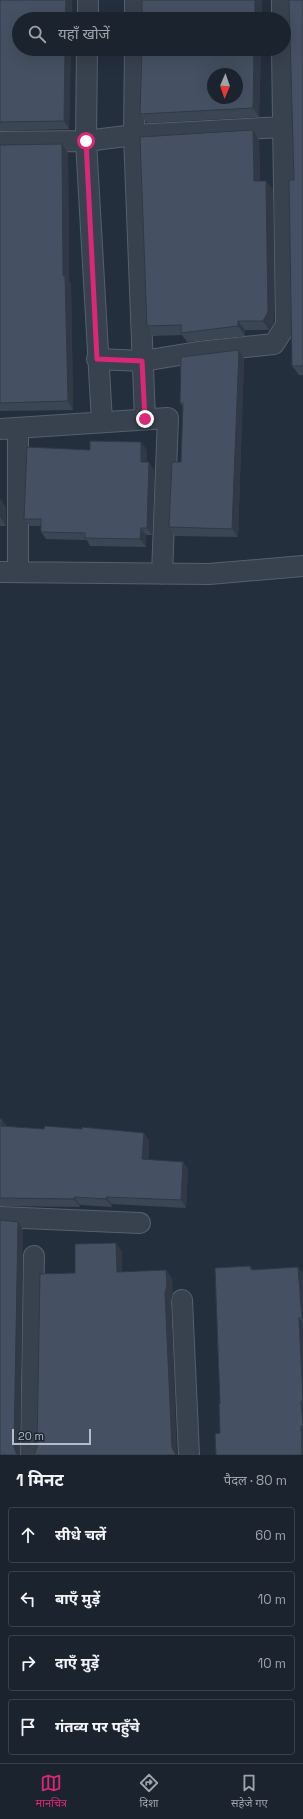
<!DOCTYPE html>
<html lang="hi">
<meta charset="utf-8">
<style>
body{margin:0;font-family:"Space Grotesk","Noto Sans Devanagari",sans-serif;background:#242b36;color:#f1f3f6}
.compass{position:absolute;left:207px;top:68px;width:36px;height:36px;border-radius:50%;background:#1b232e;box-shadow:0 4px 16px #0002;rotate:182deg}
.scale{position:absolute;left:12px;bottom:10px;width:79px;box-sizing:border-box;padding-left:4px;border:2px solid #b4bcc9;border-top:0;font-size:11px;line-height:14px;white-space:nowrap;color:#b4bcc9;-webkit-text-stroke:3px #1d2633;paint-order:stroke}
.stop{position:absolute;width:12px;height:12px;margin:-9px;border:3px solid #db2777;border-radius:50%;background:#fff}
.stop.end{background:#db2777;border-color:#fff;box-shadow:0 1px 4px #0008}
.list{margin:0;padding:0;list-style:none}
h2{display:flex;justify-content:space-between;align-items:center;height:52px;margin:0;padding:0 16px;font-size:17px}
h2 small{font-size:13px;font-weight:400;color:#a0a4aa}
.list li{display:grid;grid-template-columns:26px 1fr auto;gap:12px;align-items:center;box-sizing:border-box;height:56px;margin:0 8px 8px;padding:0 8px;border:1px solid #39404a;border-radius:4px}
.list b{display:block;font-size:15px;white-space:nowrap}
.list em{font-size:13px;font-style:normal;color:#a0a4aa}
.icon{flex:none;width:22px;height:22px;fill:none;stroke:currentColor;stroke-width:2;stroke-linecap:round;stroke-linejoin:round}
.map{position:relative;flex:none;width:303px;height:1455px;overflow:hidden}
.search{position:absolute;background:#1b232e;box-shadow:0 4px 16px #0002;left:12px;right:12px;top:12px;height:44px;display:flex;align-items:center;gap:10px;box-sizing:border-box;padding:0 14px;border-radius:22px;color:#a0a4aa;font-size:15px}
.sheet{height:308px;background:#1b232e}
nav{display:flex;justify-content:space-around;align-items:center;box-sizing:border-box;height:56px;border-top:1px solid #39404a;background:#1b232e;font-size:11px;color:#a0a4aa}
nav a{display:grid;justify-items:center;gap:2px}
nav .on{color:#db2777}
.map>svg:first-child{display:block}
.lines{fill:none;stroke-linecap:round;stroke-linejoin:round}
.street-casing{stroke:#565f6c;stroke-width:22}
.street{stroke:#38414e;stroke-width:20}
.wall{fill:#3b4654}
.shaded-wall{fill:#303945}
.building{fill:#455162;stroke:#303945;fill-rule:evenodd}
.route{stroke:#db2777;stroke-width:5}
</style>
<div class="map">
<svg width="303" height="1455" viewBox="0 0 303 1455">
<rect width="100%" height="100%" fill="#242f3e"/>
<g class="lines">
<g class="street-casing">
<path id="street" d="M282 0V19
M88 19V0
M135 19V0
M87 49 86 141 102 422
M135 49 134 135 145 419
M0 142 86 141 134 135 283 127
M97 359 143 361 198 352 274 344 286 325 282 49
M0 429 168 418 162 574
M0 572 209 574 303 566
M18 572V428
M0 1217 140 1223
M182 1300 189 1455
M31 1455 34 1256"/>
</g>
<use href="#street" class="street"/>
</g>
<path class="wall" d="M0 0H72L69 129 0 131Z
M303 0V375H299L292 366 294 180Z
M142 49H261L259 117 147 123 140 114Z
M253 130 259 140 260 181H266L273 190 274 322 269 330H245V336L187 342 182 335 153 336 147 326Z
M62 144 68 153 69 281 71 284 73 410 0 411V145Z
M239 350 244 359 238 537 175 536 169 527 181 462 183 407 180 403Z
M90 450H147L146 462 154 470 152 535H146V547L90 546 87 540 46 539 41 532V526H30L24 519Z
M0 499 6 508V526H0Z
M0 1119 7 1126 44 1129 144 1133 149 1141 148 1160 183 1162 188 1170 186 1208 112 1204V1207L80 1205V1207L0 1206Z
M250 1266 253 1270 303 1273V1455L220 1433V1404Z"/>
<path class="shaded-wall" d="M66 0H72L71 19H65Z
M255 0H262V19H255Z
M65 49H71L69 129 64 121Z
M254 49H261L259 117 253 108Z
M253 130 259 140 260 190 254 181Z
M62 144 68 153 69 281 71 284 73 410 68 401 63 276Z
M266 181 273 190 274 322 269 330 263 321Z
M238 321 245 330V336L238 326Z
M239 350 244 359 238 537 232 529Z
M141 442 147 450 146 470 141 462Z
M149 462 154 470 152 535 147 528Z
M0 499 6 508V526L0 517Z
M141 528 146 535V547L140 539Z
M2 1119 7 1127 1 1126Z
M144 1133 149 1141 148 1167 142 1159Z
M183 1162 188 1170 186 1208 181 1200Z
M74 1197 80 1205V1207L74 1199Z
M106 1197 112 1204V1207L106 1199Z
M18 1222 23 1230 20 1455H17L16 1453 14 1447Z
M116 1243 122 1251V1280L117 1272Z
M298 1267 303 1273V1319L302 1318Z
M166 1270 172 1278 173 1294 171 1301 177 1455H176L172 1448 165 1293Z
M299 1318 303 1323V1401Z
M301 1401 303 1404V1427V1426Z
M301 1426 303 1430V1455H302Z"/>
<path class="building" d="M0 0H66L65 19H19V49H65L64 121 0 122Z
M142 0H255V19H142Z
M289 0H303V366H292L289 180H294Z
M142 49H254L253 108 140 114ZM213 74H237V98H213Z
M253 130 254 181H266L268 312 263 321H238V326L181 333V325L147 326 140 137Z
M62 144 63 276H65L68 401 0 403V145Z
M239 350 232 529 169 527 172 462H181L183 403H180L181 357Z
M90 441 141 442V462H149L147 528H141L140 539 85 538V533L41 532V519H24L27 447 90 450Z
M0 1119H2L1 1126 44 1129 45 1126 82 1129V1127L144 1133 142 1159 183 1162 181 1200 106 1197V1199L74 1197V1199L0 1198Z
M0 1220 18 1222 14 1447 16 1453 18 1455H0Z
M116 1243 117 1272 166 1270 167 1286 165 1293 172 1448 176 1455H33L35 1453 37 1447 40 1274 75 1273V1244Z
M250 1266 251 1270 298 1267 302 1318H299L303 1401H301L303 1426H301L302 1455H216L215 1434 220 1433 219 1404H220L215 1268Z"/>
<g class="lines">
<path class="route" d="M86 141 97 359 142 361 145 419"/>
</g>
</svg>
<svg class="compass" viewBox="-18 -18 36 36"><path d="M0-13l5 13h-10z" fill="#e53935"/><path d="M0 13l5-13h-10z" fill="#a0a4aa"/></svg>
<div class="scale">20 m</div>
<div class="stop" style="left:86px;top:141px"></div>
<div class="stop end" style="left:145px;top:419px"></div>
<div class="search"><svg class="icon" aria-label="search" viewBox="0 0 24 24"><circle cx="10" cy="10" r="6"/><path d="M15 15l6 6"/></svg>यहाँ खोजें</div>
</div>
<section class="sheet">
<h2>1 मिनट<small>पैदल · 80 m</small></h2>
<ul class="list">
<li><svg class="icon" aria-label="ahead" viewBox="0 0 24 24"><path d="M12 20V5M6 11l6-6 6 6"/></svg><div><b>सीधे चलें</b></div><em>60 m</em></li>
<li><svg class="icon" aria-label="left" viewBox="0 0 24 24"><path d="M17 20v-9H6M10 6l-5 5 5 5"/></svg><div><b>बाएँ मुड़ें</b></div><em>10 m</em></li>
<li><svg class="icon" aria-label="right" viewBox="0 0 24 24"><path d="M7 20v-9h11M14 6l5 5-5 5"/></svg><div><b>दाएँ मुड़ें</b></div><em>10 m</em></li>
<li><svg class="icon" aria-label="arrive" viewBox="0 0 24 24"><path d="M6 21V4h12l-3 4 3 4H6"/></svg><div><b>गंतव्य पर पहुँचे</b></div></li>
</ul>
</section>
<nav>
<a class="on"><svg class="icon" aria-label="map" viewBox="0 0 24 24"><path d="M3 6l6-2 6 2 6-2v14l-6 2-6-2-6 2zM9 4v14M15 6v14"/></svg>मानचित्र</a>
<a><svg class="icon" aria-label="directions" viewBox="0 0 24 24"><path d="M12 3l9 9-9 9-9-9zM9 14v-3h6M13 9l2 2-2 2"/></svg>दिशा</a>
<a><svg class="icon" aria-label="saved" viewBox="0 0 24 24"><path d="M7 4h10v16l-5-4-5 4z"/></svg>सहेजे गए</a>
</nav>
